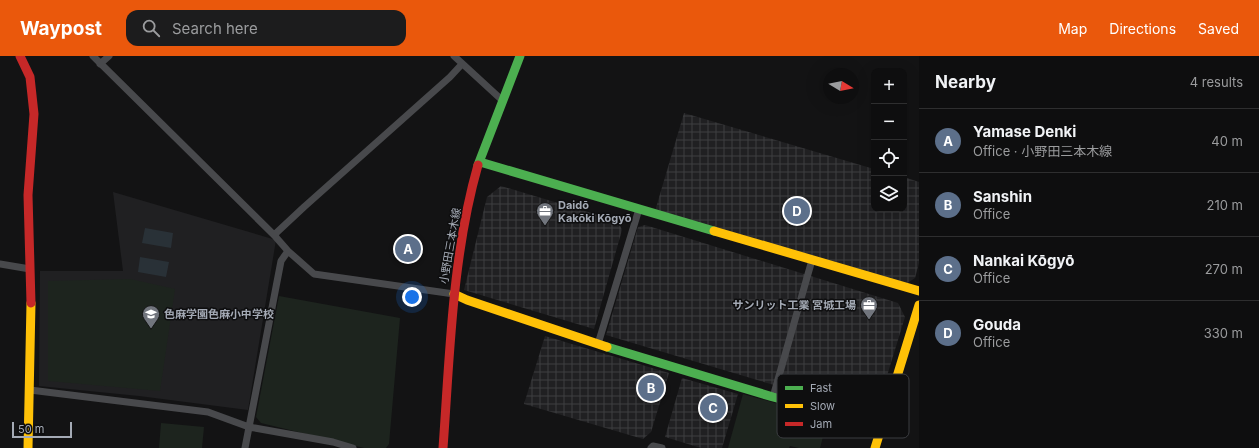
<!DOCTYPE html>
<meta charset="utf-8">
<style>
body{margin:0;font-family:Inter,"Noto Sans JP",sans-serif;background:#1c1c1d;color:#f1f3f6}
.controls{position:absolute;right:12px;top:12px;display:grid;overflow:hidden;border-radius:8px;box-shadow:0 4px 16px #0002}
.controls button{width:36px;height:36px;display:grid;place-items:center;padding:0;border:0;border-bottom:1px solid #2e2e2f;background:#0e0e0f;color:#f1f3f6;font:20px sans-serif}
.compass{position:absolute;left:823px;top:12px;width:36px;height:36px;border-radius:50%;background:#0e0e0f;box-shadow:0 4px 16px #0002;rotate:100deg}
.scale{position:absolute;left:12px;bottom:10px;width:60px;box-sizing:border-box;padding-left:4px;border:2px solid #a4aab5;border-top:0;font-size:11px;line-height:14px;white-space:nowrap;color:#a4aab5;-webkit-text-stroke:3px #0e0e0f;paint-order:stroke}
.you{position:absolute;left:412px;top:241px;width:14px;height:14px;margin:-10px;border:3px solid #fff;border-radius:50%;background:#1a73e8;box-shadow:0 0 0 6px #1a73e833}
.badge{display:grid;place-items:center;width:26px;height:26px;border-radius:50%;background:#ea580c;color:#fff;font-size:13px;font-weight:700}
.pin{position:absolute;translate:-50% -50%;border:2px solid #fff;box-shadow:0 1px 4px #0006}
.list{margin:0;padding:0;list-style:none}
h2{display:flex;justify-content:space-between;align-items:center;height:52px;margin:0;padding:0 16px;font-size:17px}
h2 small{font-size:13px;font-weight:400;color:#9b9c9e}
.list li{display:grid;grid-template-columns:26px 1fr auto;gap:12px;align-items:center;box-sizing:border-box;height:64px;padding:0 16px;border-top:1px solid #2e2e2f}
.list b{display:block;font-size:15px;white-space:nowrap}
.list p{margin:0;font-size:13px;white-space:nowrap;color:#9b9c9e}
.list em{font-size:13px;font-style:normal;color:#9b9c9e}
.icon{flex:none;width:22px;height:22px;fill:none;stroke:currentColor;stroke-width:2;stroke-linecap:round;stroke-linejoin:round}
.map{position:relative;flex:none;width:919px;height:392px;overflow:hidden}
header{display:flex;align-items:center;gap:24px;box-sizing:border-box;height:56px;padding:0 20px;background:#ea580c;color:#fff}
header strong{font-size:19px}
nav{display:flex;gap:22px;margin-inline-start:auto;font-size:14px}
.search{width:280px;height:36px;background:#1c1c1d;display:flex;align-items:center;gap:10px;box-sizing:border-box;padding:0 14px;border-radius:12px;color:#9b9c9e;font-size:15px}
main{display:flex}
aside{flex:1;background:#0e0e0f}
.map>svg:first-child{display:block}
.built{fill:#202022}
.industrial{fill:url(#industrial-grid)}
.park{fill:#1d241e}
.water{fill:#293137}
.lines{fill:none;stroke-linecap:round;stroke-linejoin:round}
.street{stroke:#48494c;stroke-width:7}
.fast{stroke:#4caf50;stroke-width:9}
.slow{stroke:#ffc107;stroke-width:9}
.jam{stroke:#c62828;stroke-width:9}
.labels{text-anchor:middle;stroke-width:3;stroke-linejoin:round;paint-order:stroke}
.poi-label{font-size:11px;font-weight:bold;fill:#a4aab5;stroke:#0e0e0f;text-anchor:start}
.street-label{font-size:11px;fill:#a4aab5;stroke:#0e0e0f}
.key{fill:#0e0e0f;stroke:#3b3d41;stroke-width:1}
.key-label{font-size:11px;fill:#a4aab5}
</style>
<header>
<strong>Waypost</strong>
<div class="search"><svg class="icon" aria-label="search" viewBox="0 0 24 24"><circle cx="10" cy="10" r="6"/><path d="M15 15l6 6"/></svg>Search here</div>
<nav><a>Map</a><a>Directions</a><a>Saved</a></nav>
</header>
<main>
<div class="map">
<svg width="919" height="392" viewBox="0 0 919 392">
<defs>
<pattern id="industrial-grid" width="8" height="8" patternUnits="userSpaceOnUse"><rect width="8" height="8" fill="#202022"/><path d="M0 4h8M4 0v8" fill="none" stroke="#3d3e40"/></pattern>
</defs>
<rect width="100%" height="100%" fill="#131314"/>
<path class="built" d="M113 136 276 184 248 354 139 340 39 330 40 215H123Z"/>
<path class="industrial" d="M684 57 874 113V153H904V121L919 126V207L915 222 906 228 655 155Z
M501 130 618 165 622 174 594 273 464 234 487 141Z
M645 169 898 247 905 261 875 359 606 279 638 171Z
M545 280 669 317 651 376 643 383 524 348Z
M682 322 738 338 722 392H701L665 381Z"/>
<path class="park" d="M130 223 175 233 160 335 48 325V225Z
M279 240 400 262 389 388 386 392H364L261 367 256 361Z
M743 338 828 362 820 392H799L790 390 789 392H728Z
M161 367 204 371 202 392H159Z"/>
<path class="water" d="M145 172 173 177 171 192 142 187Z
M140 201 169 206 166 221 138 216Z"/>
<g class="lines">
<path class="street" d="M93 0 274 179 288 195 314 218 454 238
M454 0 503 45
M100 8 109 0
M274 179 304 151 450 21 462 8
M0 208 30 213
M598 288 639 153
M30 334 208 356 249 371 333 386 353 392
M773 341 812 204
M245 392 281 205 288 195
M651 392 653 390 662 392"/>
<path class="fast" d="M480 106 714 175
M478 109 520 0
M607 291 773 341 882 370"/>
<path class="slow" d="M714 175 919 235
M454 238 467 244 607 291
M28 392 31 247
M875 392 919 249"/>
<path class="jam" d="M20 0 30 21 34 58 28 139 31 247
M443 392C450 297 452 200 478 109"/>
</g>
<defs>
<g id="office-pin" transform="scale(0.9)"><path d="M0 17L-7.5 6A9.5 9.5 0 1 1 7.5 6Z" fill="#71757d" stroke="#0e0e0f"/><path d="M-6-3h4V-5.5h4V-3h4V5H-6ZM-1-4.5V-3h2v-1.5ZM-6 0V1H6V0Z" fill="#fff"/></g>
<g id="school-pin" transform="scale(0.9)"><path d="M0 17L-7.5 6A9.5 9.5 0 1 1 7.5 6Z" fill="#71757d" stroke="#0e0e0f"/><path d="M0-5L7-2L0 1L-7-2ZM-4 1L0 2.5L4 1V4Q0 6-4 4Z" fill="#fff"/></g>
</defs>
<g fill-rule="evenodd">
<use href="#office-pin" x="545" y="155"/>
<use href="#office-pin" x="869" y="249"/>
<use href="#school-pin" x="151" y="258"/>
</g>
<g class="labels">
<g class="poi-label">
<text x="558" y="153">Daidō<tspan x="558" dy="13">Kakōki Kōgyō</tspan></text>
<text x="856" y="253" text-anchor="end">サンリット工業 宮城工場</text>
<text x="164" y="262">色麻学園色麻小中学校</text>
</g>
<g class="street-label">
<text transform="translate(450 190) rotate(-80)" y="4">小野田三本木線</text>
</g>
</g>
<rect x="777" y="318" width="132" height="64" rx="6" class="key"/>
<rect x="785" y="330" width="18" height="4" fill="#4caf50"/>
<rect x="785" y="348" width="18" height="4" fill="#ffc107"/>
<rect x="785" y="366" width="18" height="4" fill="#c62828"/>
<g class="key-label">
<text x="810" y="336">Fast</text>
<text x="810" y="354">Slow</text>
<text x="810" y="372">Jam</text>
</g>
</svg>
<div class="controls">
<button>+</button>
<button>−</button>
<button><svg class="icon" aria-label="locate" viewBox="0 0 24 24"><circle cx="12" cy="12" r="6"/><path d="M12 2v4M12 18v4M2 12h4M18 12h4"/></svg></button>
<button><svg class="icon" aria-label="layers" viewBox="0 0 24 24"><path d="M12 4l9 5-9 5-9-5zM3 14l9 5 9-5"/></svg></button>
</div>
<svg class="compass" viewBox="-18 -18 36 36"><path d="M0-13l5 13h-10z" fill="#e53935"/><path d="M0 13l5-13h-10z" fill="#9b9c9e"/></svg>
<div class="scale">50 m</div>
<div class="you"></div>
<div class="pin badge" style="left:408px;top:193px;background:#5c6f8a">A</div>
<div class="pin badge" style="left:651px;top:332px;background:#5c6f8a">B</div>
<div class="pin badge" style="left:713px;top:352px;background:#5c6f8a">C</div>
<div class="pin badge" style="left:797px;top:155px;background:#5c6f8a">D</div>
</div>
<aside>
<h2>Nearby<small>4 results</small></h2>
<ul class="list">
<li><span class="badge" style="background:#5c6f8a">A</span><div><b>Yamase Denki</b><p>Office · 小野田三本木線</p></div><em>40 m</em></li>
<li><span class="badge" style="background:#5c6f8a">B</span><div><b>Sanshin</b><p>Office</p></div><em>210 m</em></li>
<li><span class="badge" style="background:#5c6f8a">C</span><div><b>Nankai Kōgyō</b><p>Office</p></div><em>270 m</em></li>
<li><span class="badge" style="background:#5c6f8a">D</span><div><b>Gouda</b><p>Office</p></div><em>330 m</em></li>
</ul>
</aside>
</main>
